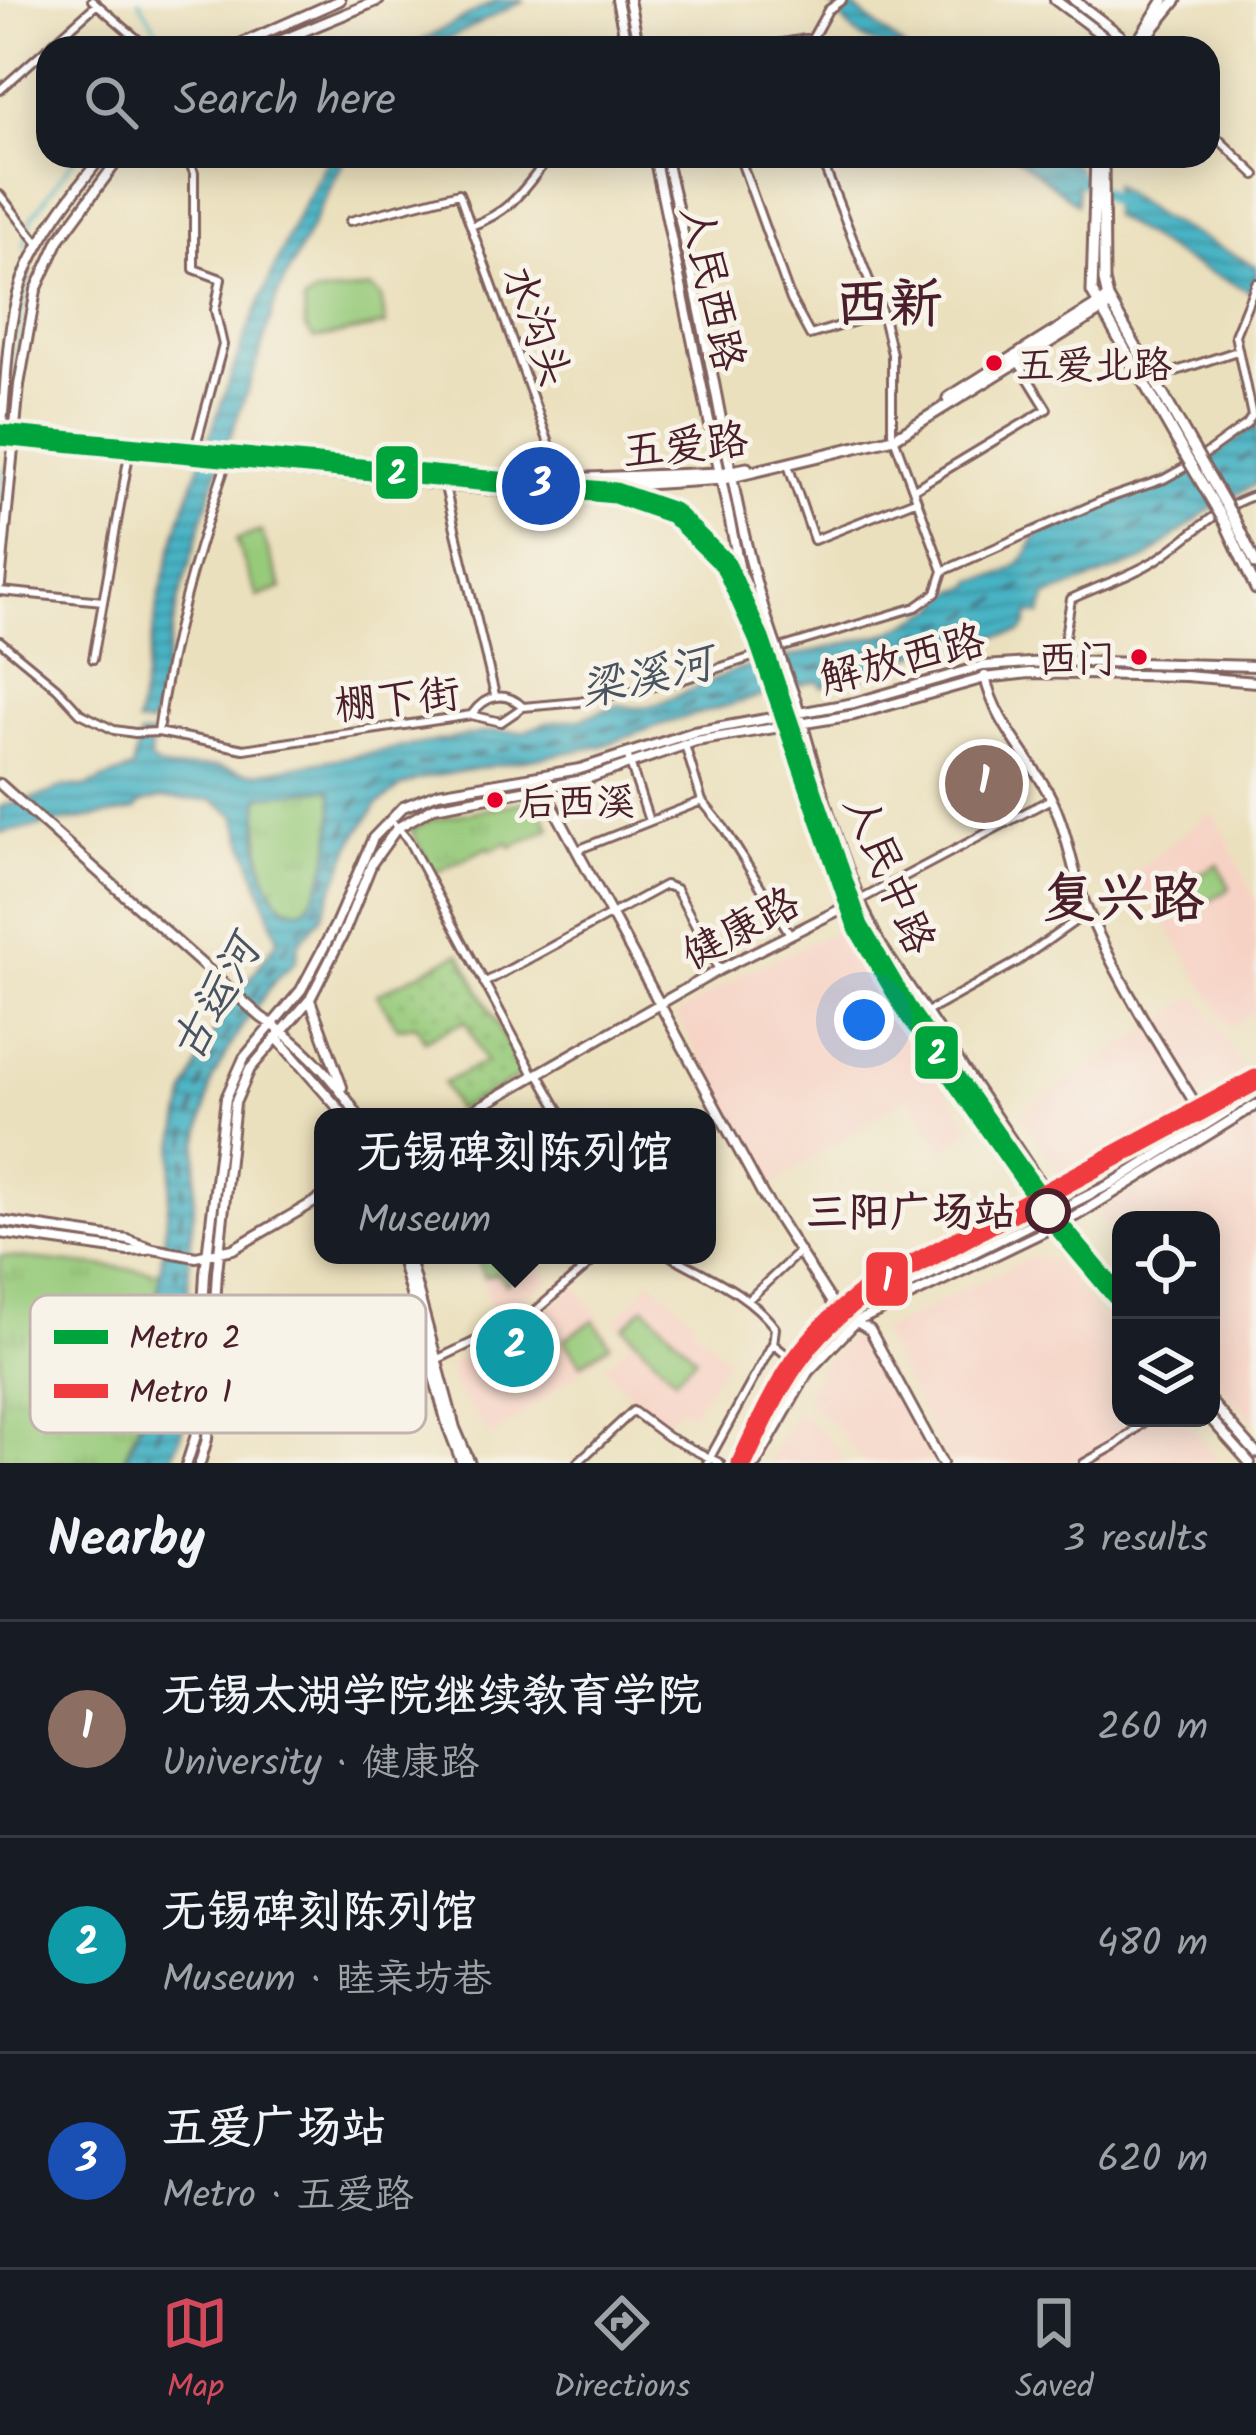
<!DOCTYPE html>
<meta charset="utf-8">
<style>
body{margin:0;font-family:Kalam,"LXGW WenKai TC",sans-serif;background:#20242c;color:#f1f3f6}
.controls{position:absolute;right:36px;bottom:36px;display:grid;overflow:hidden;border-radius:24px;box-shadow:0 6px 30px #0003}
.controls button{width:108px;height:108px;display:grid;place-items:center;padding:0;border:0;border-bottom:3px solid #363941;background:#171b24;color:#f1f3f6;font:60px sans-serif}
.you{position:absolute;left:864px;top:1020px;width:42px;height:42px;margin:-30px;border:9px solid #fff;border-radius:50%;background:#1a73e8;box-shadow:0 0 0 18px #1a73e833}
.badge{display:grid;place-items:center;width:78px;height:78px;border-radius:50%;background:#d1495b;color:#fff;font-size:39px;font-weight:700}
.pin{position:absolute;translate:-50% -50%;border:6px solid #fff;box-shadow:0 3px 12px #0006}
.popup{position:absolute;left:314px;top:1108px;width:402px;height:156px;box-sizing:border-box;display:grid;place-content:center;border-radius:24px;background:#171b24;filter:drop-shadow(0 3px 9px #0005);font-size:39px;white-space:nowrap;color:#9ea1a6}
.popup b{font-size:45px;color:#f1f3f6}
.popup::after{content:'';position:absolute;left:50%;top:100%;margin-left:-24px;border:24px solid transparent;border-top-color:#171b24}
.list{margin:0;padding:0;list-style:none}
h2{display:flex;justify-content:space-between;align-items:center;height:156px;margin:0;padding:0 48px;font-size:51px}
h2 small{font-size:39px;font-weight:400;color:#9ea1a6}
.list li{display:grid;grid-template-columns:78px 1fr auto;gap:36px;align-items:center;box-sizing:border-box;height:216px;padding:0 48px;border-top:3px solid #363941}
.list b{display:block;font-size:45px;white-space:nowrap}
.list p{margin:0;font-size:39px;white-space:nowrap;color:#9ea1a6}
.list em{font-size:39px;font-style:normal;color:#9ea1a6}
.icon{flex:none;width:66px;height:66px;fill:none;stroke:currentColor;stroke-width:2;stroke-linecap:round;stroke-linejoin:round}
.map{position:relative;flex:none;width:1256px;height:1463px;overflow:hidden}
.search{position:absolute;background:#171b24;box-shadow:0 6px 30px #0003;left:36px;right:36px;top:36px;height:132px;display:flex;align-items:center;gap:30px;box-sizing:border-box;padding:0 42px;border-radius:36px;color:#9ea1a6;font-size:45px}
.sheet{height:804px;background:#171b24}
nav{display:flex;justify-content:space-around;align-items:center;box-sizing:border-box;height:168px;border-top:3px solid #363941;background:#171b24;font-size:33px;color:#9ea1a6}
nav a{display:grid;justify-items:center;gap:6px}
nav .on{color:#d1495b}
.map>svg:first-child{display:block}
.built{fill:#f6d2c4}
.grass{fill:url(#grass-tufts);stroke:#707452;stroke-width:3}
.garden{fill:url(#garden-dots);stroke:#707452;stroke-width:3}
.pitch{fill:#97ca7a;stroke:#707452;stroke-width:3}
.water{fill:url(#water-rules);stroke:#486978;stroke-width:3;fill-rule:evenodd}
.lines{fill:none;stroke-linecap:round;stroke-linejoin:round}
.stream{stroke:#47b3c4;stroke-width:3}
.river{stroke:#47b3c4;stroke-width:12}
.ferry{stroke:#495361;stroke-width:3;stroke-dasharray:15 12;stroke-linecap:butt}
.street-casing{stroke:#82635e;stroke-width:12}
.secondary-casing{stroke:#82635e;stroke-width:14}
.primary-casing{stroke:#82635e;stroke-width:15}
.street{stroke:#fff;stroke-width:6}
.secondary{stroke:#fff;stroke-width:8}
.primary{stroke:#fff;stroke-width:9}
.secondary-bridge-casing{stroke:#82635e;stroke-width:14;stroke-linecap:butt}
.primary-bridge-casing{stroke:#82635e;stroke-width:15;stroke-linecap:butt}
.secondary-bridge{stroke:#fff;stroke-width:8}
.primary-bridge{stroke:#fff;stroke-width:9}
.metro-1-casing{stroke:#f7f3e8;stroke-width:30}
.metro-2-casing{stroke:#f7f3e8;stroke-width:30}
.metro-1{stroke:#00a43c;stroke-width:21}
.metro-2{stroke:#f03b3f;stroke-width:21}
.bus-dot{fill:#e4002b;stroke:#f7f3e8;stroke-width:4.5}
.stop-dot{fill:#f7f3e8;stroke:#4a1f2b;stroke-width:6}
.labels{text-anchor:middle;stroke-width:10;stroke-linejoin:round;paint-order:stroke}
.bus-label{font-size:39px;fill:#4a1f2b;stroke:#f7f3e8;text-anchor:start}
.street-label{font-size:42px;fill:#4a1f2b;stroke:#f7f3e8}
.stop-label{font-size:42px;font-weight:bold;fill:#4a1f2b;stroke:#f7f3e8;text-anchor:end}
.water-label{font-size:45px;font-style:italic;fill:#495361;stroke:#f7f3e8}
.district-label{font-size:54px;font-weight:bold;fill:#4a1f2b;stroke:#f7f3e8}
.key{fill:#f7f3e8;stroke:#c3b3af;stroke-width:3}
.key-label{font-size:33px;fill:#4a1f2b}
.line-badge{stroke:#f7f3e8;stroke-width:4.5}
.badge-label{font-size:33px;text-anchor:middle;font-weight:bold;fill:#fff}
</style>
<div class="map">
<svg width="1256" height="1463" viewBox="0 0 1256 1463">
<defs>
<pattern id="grass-tufts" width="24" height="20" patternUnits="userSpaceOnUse" patternTransform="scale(3)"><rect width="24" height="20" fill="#97ca7a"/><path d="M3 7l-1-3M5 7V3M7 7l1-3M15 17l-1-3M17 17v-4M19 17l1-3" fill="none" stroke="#84ad6a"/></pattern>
<pattern id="garden-dots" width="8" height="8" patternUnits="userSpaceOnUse" patternTransform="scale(3)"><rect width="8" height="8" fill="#97ca7a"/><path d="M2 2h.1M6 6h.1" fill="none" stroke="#84ad6a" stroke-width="1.8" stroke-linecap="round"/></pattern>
<pattern id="water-rules" width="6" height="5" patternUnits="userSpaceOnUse" patternTransform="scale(3)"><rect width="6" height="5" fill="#47b3c4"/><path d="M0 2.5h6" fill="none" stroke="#3d919f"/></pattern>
</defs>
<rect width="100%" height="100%" fill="#f7f3e8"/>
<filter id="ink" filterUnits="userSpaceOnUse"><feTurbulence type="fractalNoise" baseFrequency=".00833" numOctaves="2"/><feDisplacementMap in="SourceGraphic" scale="24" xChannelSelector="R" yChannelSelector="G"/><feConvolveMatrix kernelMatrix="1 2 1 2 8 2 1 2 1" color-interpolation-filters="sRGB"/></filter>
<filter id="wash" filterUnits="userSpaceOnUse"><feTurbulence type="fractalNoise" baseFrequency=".004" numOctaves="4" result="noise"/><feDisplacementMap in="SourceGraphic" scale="48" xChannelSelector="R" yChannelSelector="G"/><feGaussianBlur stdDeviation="2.7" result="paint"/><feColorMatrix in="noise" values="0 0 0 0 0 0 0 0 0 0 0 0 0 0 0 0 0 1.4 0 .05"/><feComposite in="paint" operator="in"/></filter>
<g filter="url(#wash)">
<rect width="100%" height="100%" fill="#ebe0bd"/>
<path class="built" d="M1209 813 1217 818 1256 901V1012L1229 1027 1162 918 1128 877Z
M847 926 907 1034 974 1130 943 1150 909 1096 770 1186 677 1015 740 975Z
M1199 995 1244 1069 1209 1090 1185 1116 1066 1183 1019 1113Z
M1256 1121V1424L1211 1374V1220H1121V1253L1098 1212Z
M475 1255H528L550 1279 493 1318Z
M1032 1256 1054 1261 1121 1340V1418H1184L1221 1463H949L879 1332Z
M651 1280 694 1319 693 1325 727 1359 692 1415 680 1406 662 1427 604 1367 631 1341 615 1320Z
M577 1286 615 1344 491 1438 455 1388 449 1365 482 1346 500 1373 559 1335 543 1311Z
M850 1338 867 1342 932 1463H863L841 1432 805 1400 822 1365Z
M796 1412 824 1433 846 1463H768Z"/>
<path class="grass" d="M328 789 332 792C336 829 330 882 303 910 256 910 260 834 258 801L265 794Z
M524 802 528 807 537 802 550 828 512 847 508 842 491 850 489 847 433 874 411 830 432 820Z
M0 1256 160 1272 143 1412 122 1463H0Z"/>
<path class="garden" d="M460 953 524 1075 456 1110 443 1083 485 1062 466 1021 424 1040 416 1025 398 1028 377 994Z"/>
<path class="pitch" d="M371 288 381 297 386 325 314 339 305 326 304 302 314 295Z
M261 531 282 588 257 597 236 540Z
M1218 864 1230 888 1188 915 1175 887Z
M476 1255H505L519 1272 506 1284 497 1273 484 1277Z
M645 1306 696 1357 675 1378 624 1327Z
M594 1320 610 1344 581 1364 564 1339Z
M320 1345 339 1350 345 1361 344 1376 354 1374 356 1380 275 1407 273 1400 278 1397 270 1392 265 1378 271 1364Z"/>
<path class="water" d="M497 0H525L430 48H408Z
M830 0H844L904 48C866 48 848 33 830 0Z
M330 156H346L277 296 255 369 215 478 178 602 152 725 137 724 160 593 180 520 247 332 295 221Z
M1015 156H1061L1078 168 1077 204Z
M1113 185 1157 216 1256 266V294L1189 263 1112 216Z
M1256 424V484L1207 511 1146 559 1047 596 1040 615 1029 613 1026 627 1021 632 933 647 857 679 821 686 818 680 662 724 602 746 419 779 402 786 377 805 354 839 321 917 299 943 296 961 276 979 242 1026 212 1079 198 1144 188 1277V1398L185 1422 170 1463H124L144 1413 175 1146 186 1094 204 1051 226 1012 278 940 235 815 213 800 160 798 140 804 135 810 0 833V807L48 794 62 787H84L132 769 140 736H151L150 760C167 778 195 764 218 767 232 769 243 773 258 773L494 731 523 732 547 723 581 719 618 705 638 708 659 704 734 671 889 633 936 609 955 591 973 586 974 581C992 576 1011 575 1024 558 1032 547 1033 535 1046 529 1124 493 1188 484 1256 424ZM328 789 332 792C336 829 330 882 303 910L288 909C257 888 256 830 260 796Z"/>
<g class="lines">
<path class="stream" d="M139 0 159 34 151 46
M24 247 32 217 76 156
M12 416 18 333 30 274
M0 503 3 468"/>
<path class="river" d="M1046 156 1123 207"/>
<path class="ferry" d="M1216 478 1256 449
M144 1463 164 1417 188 1130 202 1081 225 1037 288 944 315 912 356 802 397 769 596 732 850 658 970 614 1158 516 1198 490"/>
</g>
</g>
<g filter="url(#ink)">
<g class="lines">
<g class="street-casing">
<path id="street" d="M92 0 142 43 160 48
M754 48 806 39
M808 48 815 44 813 37 828 10 842 0
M0 90 96 5
M1208 129 1256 175
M187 156 194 173V269L221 279 215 310 223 345 193 456
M739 156 791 300 810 335 882 313
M820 156 882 313 892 354V432L943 571
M0 195 39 244
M350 221 459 193 555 460 554 479
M471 226C512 211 524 189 550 156
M1155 378 1237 351
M1200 458 1247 424 1252 416 1235 335 1256 283
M788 465 814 540 915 500
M444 483 495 695
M914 489 1047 409 1018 362
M0 591 103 601
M0 641 57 688 80 713 114 730 135 733 158 732 244 749 471 715 501 722 523 707 579 702 675 682 765 653
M777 649 916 607 936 593 943 571 1106 499 1164 479 1189 465
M93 659 129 454
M1061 661 1071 599C1100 585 1132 576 1159 558 1192 536 1217 507 1256 495
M472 714C486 695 505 690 523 707
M158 732C170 641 196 552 226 464
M685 745 702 801 724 828 790 934
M627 754 649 821
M395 825 408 840 534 1075
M577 850 702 801
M860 900 1051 799
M484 983 665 885 676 889 719 970
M925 1013 1017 962 1088 912
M539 1075 563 1117
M669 1255C708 1277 748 1292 775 1328L773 1344 800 1366
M748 1300 798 1253
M436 1360 532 1314 600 1255
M577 1463 633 1411 668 1437 720 1463
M707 1463 772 1345
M1084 1463 1116 1445 1149 1418"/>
</g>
<g class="secondary-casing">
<path id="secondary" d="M617 0 627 48
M629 0 639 48
M1055 0 1119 48
M1074 0 1120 35 1127 48
M231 48 340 0
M263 48 379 0
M654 156 741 575 763 643
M665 156C684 234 701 313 716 393 732 476 745 557 773 637
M1 435C7 381 5 316 28 266 47 225 75 191 102 156
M0 584 19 385 36 290 59 240 121 156
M985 676C994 722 1030 756 1051 798 1069 834 1072 875 1088 912 1121 987 1164 1054 1207 1122
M796 701C819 781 841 866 879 942L1074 1234 1121 1295
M783 703 854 917 870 947 1036 1205 1121 1312
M0 784 261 1017C302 1043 332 1076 359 1117
M545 786 549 799 763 1195 836 1309 870 1330 942 1463
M310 1000 342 1087
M276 1037 346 1117
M462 1117 719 970 853 903
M0 1221 128 1240 153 1249 196 1257 233 1249 323 1197
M0 1233 128 1251 147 1250
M400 1255 448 1427 462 1463
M408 1255 455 1428 470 1463
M1211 1402 1256 1453
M1210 1418 1250 1463
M187 1463 196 1435 205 1273 226 1098 244 1058 301 990 335 926 373 838 403 807 438 793 580 769 694 732 854 703 983 666 1061 661 1256 666
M200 1463 207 1439 217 1272 235 1103 250 1069 310 999 345 930 372 863 397 828 434 807 583 780 696 741 854 715 985 678 1029 673 1186 676 1256 682
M744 1463 800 1366 847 1316 1113 1183 1256 1093
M756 1463 808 1372 856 1322 1076 1216 1256 1105"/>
</g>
<g class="primary-casing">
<path id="primary" d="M1135 46 1164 0
M1137 48 1176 0
M1096 156 1092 292 1184 453
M1103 156 1104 281 1108 298 1192 446
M948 398 1108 298
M0 434 137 451
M0 441 519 492 723 479 894 438 1111 304
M435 478 511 481 721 473 747 468
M1234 519 1256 564
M1226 524 1256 589"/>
</g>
<use href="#street" class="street"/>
<use href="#secondary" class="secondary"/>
<use href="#primary" class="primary"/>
<g class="secondary-bridge-casing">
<path id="secondary-bridge" d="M773 637 796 701
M763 643 783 703"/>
</g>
<g class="primary-bridge-casing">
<path id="primary-bridge" d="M1192 446 1234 519
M1184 453 1226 524"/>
</g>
<use href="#secondary-bridge" class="secondary-bridge"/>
<use href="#primary-bridge" class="primary-bridge"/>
<g class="metro-1-casing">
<path id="metro-1" d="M0 435 615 493 673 513 725 564 759 639 858 926 909 1013 1058 1225 1121 1300"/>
</g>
<g class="metro-2-casing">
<path id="metro-2" d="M742 1463C779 1385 798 1340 871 1288L1256 1080"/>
</g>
<use href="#metro-1" class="metro-1"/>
<use href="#metro-2" class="metro-2"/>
</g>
</g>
<g class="bus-dot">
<circle cx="994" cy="363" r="10"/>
<circle cx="1139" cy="657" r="10"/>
<circle cx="495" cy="800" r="10"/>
</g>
<circle class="stop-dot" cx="1048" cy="1211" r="20"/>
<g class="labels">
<g class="bus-label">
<text x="1016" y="378">五爱北路</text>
<text x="1116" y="672" text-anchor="end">西门</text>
<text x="518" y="815">后西溪</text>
</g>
<g class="street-label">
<text transform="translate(714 288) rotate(78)" y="15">人民西路</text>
<text transform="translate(538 326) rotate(70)" y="15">水沟头</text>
<text transform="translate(685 444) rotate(-6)" y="15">五爱路</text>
<text transform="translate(902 658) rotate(-14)" y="15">解放西路</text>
<text transform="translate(397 698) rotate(-6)" y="15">棚下街</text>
<text transform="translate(891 874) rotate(67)" y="15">人民中路</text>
<text transform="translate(740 927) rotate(-28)" y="15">健康路</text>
</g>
<g class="stop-label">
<text x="1016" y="1226">三阳广场站</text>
</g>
<g class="water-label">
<text transform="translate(646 675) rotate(-13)" y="16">梁溪河</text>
<text transform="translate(214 998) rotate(-61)" y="16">古运河</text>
</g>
<g class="district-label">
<text x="889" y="321">西新</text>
<text x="1123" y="916">复兴路</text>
</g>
</g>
<rect x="30" y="1295" width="396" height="138" rx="18" class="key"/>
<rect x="54" y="1330" width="54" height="14" fill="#00a43c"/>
<rect x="54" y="1384" width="54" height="14" fill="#f03b3f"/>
<g class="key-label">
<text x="129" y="1349">Metro 2</text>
<text x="129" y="1403">Metro 1</text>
</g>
<g class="line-badge">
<rect x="374" y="444" width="46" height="57" rx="12" fill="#00a43c"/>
<rect x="913" y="1024" width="47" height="57" rx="12" fill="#00a43c"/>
<rect x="864" y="1250" width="46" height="58" rx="12" fill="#f03b3f"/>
</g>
<g class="badge-label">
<text x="397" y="484">2</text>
<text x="937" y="1064">2</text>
<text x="887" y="1291">1</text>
</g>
</svg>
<div class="controls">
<button><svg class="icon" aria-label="locate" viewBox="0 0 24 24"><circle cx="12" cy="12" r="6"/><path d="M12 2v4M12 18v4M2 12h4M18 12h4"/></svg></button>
<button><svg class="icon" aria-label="layers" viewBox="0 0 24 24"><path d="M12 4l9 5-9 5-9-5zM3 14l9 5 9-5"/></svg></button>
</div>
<div class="you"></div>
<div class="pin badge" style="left:984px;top:784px;background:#8d6e63">1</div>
<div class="pin badge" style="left:515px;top:1348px;background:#0f9aa8">2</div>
<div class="popup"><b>无锡碑刻陈列馆</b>Museum</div>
<div class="pin badge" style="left:541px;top:486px;background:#1a4fb4">3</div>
<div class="search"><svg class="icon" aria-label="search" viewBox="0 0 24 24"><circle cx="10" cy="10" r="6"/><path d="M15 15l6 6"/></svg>Search here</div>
</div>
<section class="sheet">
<h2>Nearby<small>3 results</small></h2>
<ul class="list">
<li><span class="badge" style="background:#8d6e63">1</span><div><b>无锡太湖学院继续教育学院</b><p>University · 健康路</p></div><em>260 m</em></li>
<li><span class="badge" style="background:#0f9aa8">2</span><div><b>无锡碑刻陈列馆</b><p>Museum · 睦亲坊巷</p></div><em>480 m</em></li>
<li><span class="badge" style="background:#1a4fb4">3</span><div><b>五爱广场站</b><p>Metro · 五爱路</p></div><em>620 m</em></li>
</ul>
</section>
<nav>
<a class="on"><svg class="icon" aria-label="map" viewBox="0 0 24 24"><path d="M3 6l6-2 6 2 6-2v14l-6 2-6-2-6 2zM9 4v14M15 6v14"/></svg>Map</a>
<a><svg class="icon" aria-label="directions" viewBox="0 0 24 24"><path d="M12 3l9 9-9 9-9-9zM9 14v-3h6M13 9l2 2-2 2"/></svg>Directions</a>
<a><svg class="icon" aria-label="saved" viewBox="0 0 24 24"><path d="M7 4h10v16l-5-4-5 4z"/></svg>Saved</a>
</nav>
